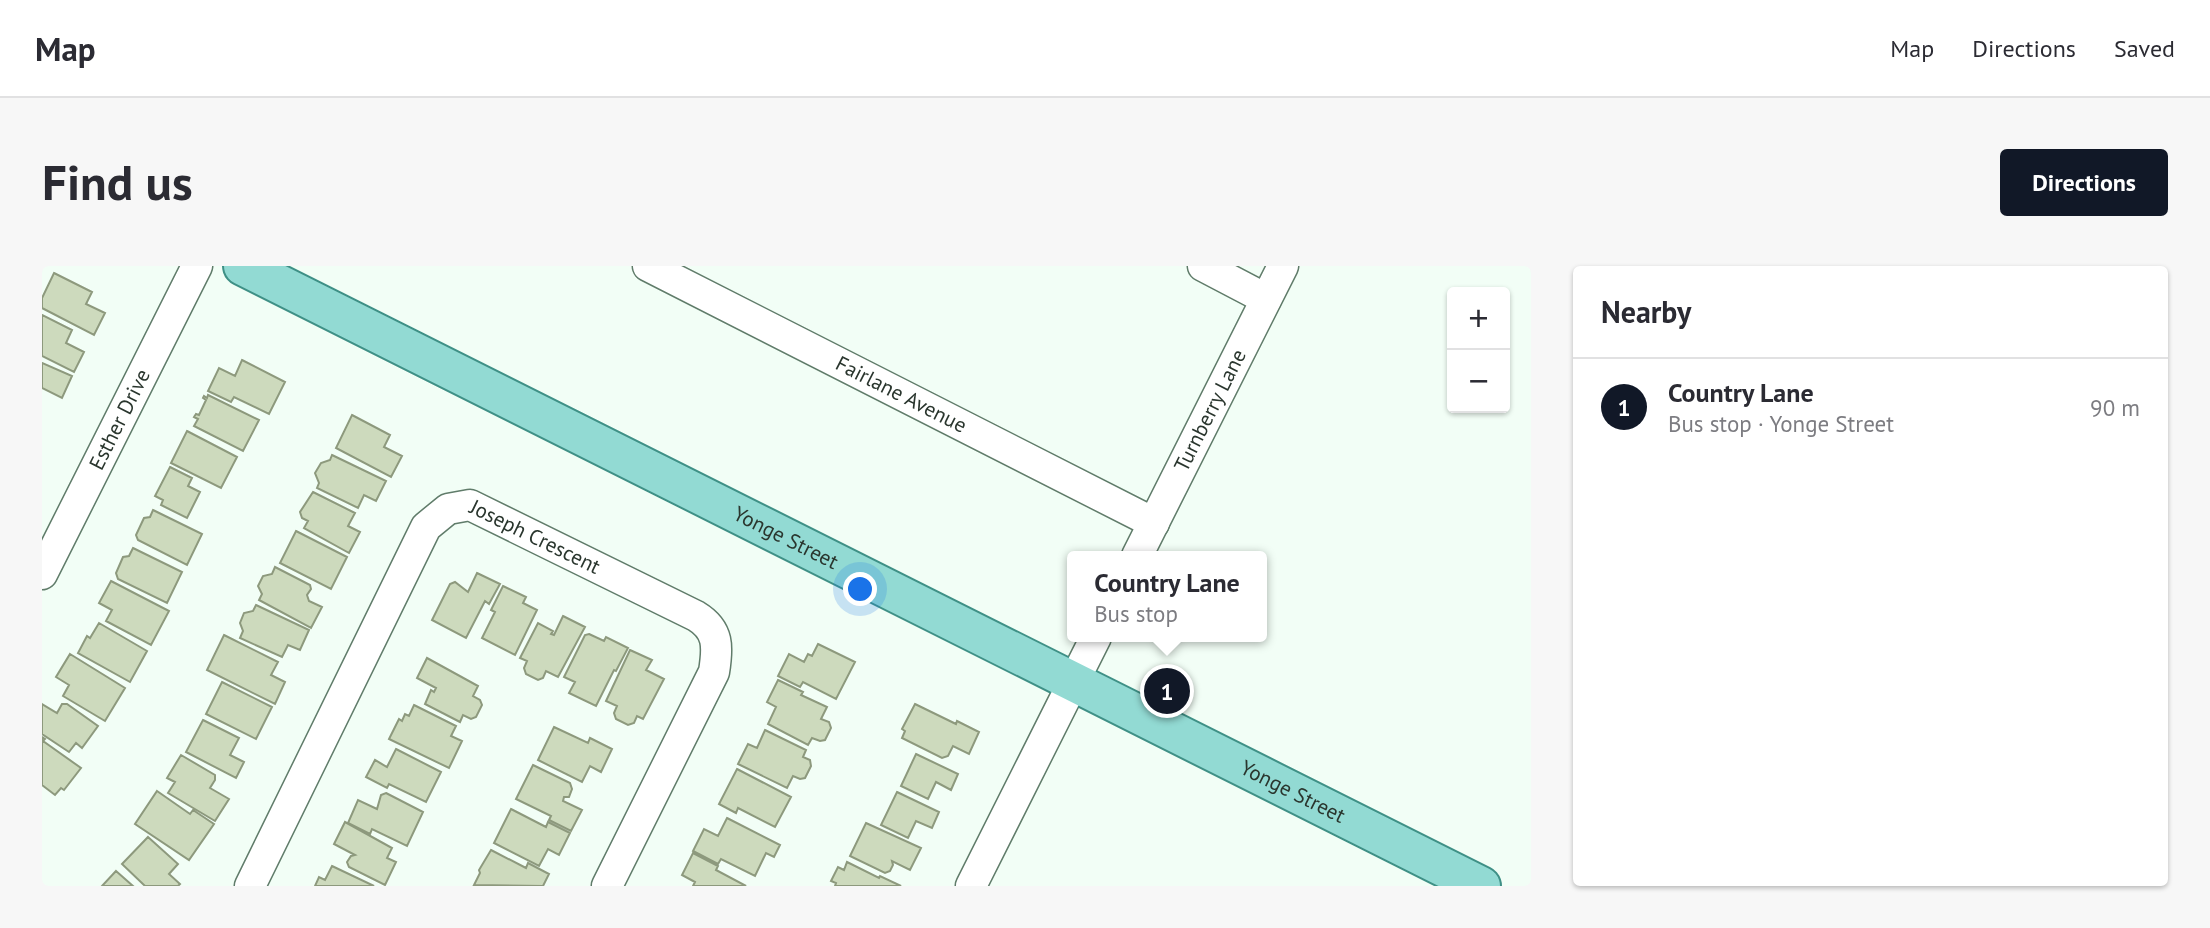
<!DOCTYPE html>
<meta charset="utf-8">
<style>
body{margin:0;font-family:"PT Sans",sans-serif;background:#f7f7f7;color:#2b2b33}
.controls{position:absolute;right:21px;top:21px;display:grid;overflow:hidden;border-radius:7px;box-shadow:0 2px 5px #0004}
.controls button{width:63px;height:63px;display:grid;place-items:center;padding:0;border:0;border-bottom:2px solid #e1e1e2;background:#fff;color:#2b2b33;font:35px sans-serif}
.you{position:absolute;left:819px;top:324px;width:24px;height:24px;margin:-18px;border:5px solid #fff;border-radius:50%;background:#1a73e8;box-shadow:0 0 0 10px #1a73e833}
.badge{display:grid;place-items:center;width:46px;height:46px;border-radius:50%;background:#111827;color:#fff;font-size:23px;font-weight:700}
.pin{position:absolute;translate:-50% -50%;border:4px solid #fff;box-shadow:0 2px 7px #0006}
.popup{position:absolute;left:1025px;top:285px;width:200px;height:91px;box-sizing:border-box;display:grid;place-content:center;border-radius:7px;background:#fff;filter:drop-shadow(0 2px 5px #0005);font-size:23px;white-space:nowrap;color:#7c7c81}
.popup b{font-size:26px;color:#2b2b33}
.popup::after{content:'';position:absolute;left:50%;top:100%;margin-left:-14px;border:14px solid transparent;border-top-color:#fff}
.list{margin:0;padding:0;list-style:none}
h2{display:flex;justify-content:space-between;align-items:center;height:91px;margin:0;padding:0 28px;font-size:30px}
h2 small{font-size:23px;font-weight:400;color:#7c7c81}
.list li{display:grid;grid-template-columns:46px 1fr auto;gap:21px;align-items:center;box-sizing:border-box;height:98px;padding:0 28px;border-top:2px solid #e1e1e2}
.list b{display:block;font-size:26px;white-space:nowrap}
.list p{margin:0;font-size:23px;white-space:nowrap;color:#7c7c81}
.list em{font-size:23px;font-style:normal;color:#7c7c81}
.map{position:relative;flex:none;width:1489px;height:620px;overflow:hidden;border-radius:7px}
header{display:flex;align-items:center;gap:42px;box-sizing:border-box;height:98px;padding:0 35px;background:#fff;border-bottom:2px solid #e1e1e2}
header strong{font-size:33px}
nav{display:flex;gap:38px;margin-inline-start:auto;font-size:24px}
.intro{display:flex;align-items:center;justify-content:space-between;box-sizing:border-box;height:168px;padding:0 42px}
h1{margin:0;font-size:49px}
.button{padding:18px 32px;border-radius:7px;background:#111827;color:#fff;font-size:24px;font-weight:700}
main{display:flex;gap:42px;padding:0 42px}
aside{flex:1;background:#fff;border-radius:7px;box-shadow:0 2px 5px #0004}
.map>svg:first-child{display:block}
.building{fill:#cddabd;stroke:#8d997d;stroke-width:2}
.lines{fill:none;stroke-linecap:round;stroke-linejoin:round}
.minor-casing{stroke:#607c6a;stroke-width:33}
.major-casing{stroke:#3f9086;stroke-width:42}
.minor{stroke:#fff;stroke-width:30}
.major{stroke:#92dad3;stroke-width:38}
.labels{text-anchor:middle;stroke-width:5;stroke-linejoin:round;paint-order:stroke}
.street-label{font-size:21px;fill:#2a362e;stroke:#f2fef6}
</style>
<header>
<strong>Map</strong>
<nav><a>Map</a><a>Directions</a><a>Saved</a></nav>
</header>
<div class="intro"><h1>Find us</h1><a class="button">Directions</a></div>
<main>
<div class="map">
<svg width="1489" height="620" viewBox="0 0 1489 620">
<rect width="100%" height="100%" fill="#f2fef6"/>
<path class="building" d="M12 7 50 26 44 38 63 47 52 69 0 42V32Z
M0 49 30 64 24 77 42 86 32 106 0 90Z
M200 94 243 116 227 148 192 131 189 136 166 125 177 102 193 110Z
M0 97 30 110 20 132 0 122Z
M166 129 217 154 201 185 152 160 156 153 152 151 154 148 157 149 164 134 161 132 162 130 165 132Z
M310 149 348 169 342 181 360 190 349 211 294 182Z
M145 165 195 191 179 222 129 197Z
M290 189 344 215 334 235 322 229 316 242 275 222 277 217 273 207 279 197 288 194Z
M128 201 150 212 146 220 158 226 145 252 119 239 121 234 113 230Z
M271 226 313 247 306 260 318 266 307 287 262 262 266 255 260 252 258 246Z
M111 244 160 268 145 299 96 274 94 269 102 252 108 251Z
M254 265 305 291 289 323 238 297Z
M91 282 140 306 125 337 76 313 74 307 81 291 87 290Z
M233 301 268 319 269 323 265 329 267 335 280 341 269 362 217 334 220 328 216 320 221 310 230 308Z
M435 307 458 318 447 338 443 335 424 372 390 354 408 318 413 316 426 326Z
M69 315 127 345 109 379 64 355 70 344 57 337Z
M461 320 484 331 481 337 495 344 473 389 440 372 453 346 449 344Z
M214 339 267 364 258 384 246 379 240 391 198 372 201 365 198 357 202 347 211 345Z
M521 350 543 361 516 411 504 405 501 412 496 414 484 408 482 402 485 395 478 392 496 357 511 365 509 368 512 369Z
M57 357 105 385 88 416 36 387 45 370 48 372Z
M547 368 562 375 564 371 586 382 574 405 572 404 554 440 527 427 533 416 522 411 543 369Z
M182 369 236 396 229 409 243 416 233 438 165 404Z
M776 378 813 396 794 433 761 416 758 421 736 410 747 388 762 396 766 388 770 390Z
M588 384 610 394 604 404 622 413 601 453 595 450 592 457 586 459 574 453 572 447 575 440 564 435Z
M28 388 83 422 63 455 21 430 27 419 14 411Z
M385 392 436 420 431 430 438 434 440 439 434 451 429 453 421 449 418 456 383 438 389 424 392 426 394 422 375 412Z
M736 414 761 426 759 429 785 441 779 453 787 456 789 462 783 474 778 475 770 472 766 479 726 458 734 441 725 436Z
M180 416 230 441 214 473 164 448Z
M0 438 15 447 20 438H25L56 460 40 482 34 477 27 486 0 468Z
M873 438 914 458 915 455 937 466 927 488 911 480 906 490 900 492 860 472 863 465 860 463Z
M372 439 414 460 409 470 420 475 407 502 347 473 357 453 360 455 363 448 367 450Z
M161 454 197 472 188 489 202 496 194 512 144 486Z
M512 461 546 477 548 472 570 483 559 506 548 500 540 516 496 494Z
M723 464 764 484 761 491 768 494 769 500 763 512 758 513 751 510 745 522 696 498 706 478 715 482Z
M0 471 3 473 1 475 39 502 22 524 19 522 13 529 0 519Z
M354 483 399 506 384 536 347 518 345 522 324 511 333 494 345 501Z
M874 488 916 508 909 524 894 516 886 533 859 520Z
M139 489 173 509V514L168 522 187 533 173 555 126 527 133 516 125 512Z
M491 499 528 517 530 523 527 531H522L521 535 540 544 529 565 507 554 509 550 474 533Z
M695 503 749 531 733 561 696 542 694 547 677 538Z
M115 525 148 548 151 544 172 558 147 594 93 558Z
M855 526 897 546 890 562 874 555 866 572 839 559Z
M344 527 381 546 365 580 330 563 328 568 306 557 316 534 335 543 339 529Z
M469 543 504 561 506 556 528 567 517 589 506 583 497 600 452 577Z
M685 552 738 579 732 591 724 587 713 610 679 593 676 598 651 585 662 563 676 570Z
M303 556 350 582 345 592 354 596 343 619 307 601 305 596 309 590 313 589 292 578Z
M824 557 879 582 868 604 850 595 851 599 848 605 843 607 808 590Z
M106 571 136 598 127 608 138 618 136 620H103L80 598Z
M449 584 484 602 486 597 507 608 501 620 432 619 438 607 437 604Z
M651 587 676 600 674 604 704 620H651L653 616 640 609Z
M805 596 837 612 838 610 859 620H793L794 617 789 615 796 601 802 604Z
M290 600 332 620H273L277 611 283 614Z
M74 605 91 620H60Z"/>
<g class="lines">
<g class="minor-casing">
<g id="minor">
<path id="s1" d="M606 0 1112 257"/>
<path d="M1161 0 1224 33"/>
<path id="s2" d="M1095 290 1241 0"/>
<path id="s3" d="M0 308 155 0"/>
<path id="s4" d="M208 620 384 261 406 243 428 239 654 350C677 364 676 381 672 406L565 620"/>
<path d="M929 620 1054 371"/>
</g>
</g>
<g class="major-casing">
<g id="major">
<path id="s5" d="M201 0 1439 620"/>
</g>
</g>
<use href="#minor" class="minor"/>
<use href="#major" class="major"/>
</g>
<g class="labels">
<g class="street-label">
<text dy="7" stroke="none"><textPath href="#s1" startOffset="284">Fairlane Avenue</textPath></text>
<text dy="7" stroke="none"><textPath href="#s2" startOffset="163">Turnberry Lane</textPath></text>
<text dy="7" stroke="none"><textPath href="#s3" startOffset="173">Esther Drive</textPath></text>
<text dy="7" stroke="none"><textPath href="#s4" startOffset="523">Joseph Crescent</textPath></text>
<text dy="7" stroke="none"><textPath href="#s5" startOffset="607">Yonge Street</textPath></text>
<text dy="7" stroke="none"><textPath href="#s5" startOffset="1174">Yonge Street</textPath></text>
</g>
</g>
</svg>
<div class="controls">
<button>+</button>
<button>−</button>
</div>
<div class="you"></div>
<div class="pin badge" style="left:1125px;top:425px">1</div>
<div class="popup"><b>Country Lane</b>Bus stop</div>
</div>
<aside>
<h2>Nearby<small></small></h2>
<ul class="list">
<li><span class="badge">1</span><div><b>Country Lane</b><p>Bus stop · Yonge Street</p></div><em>90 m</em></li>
</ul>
</aside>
</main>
